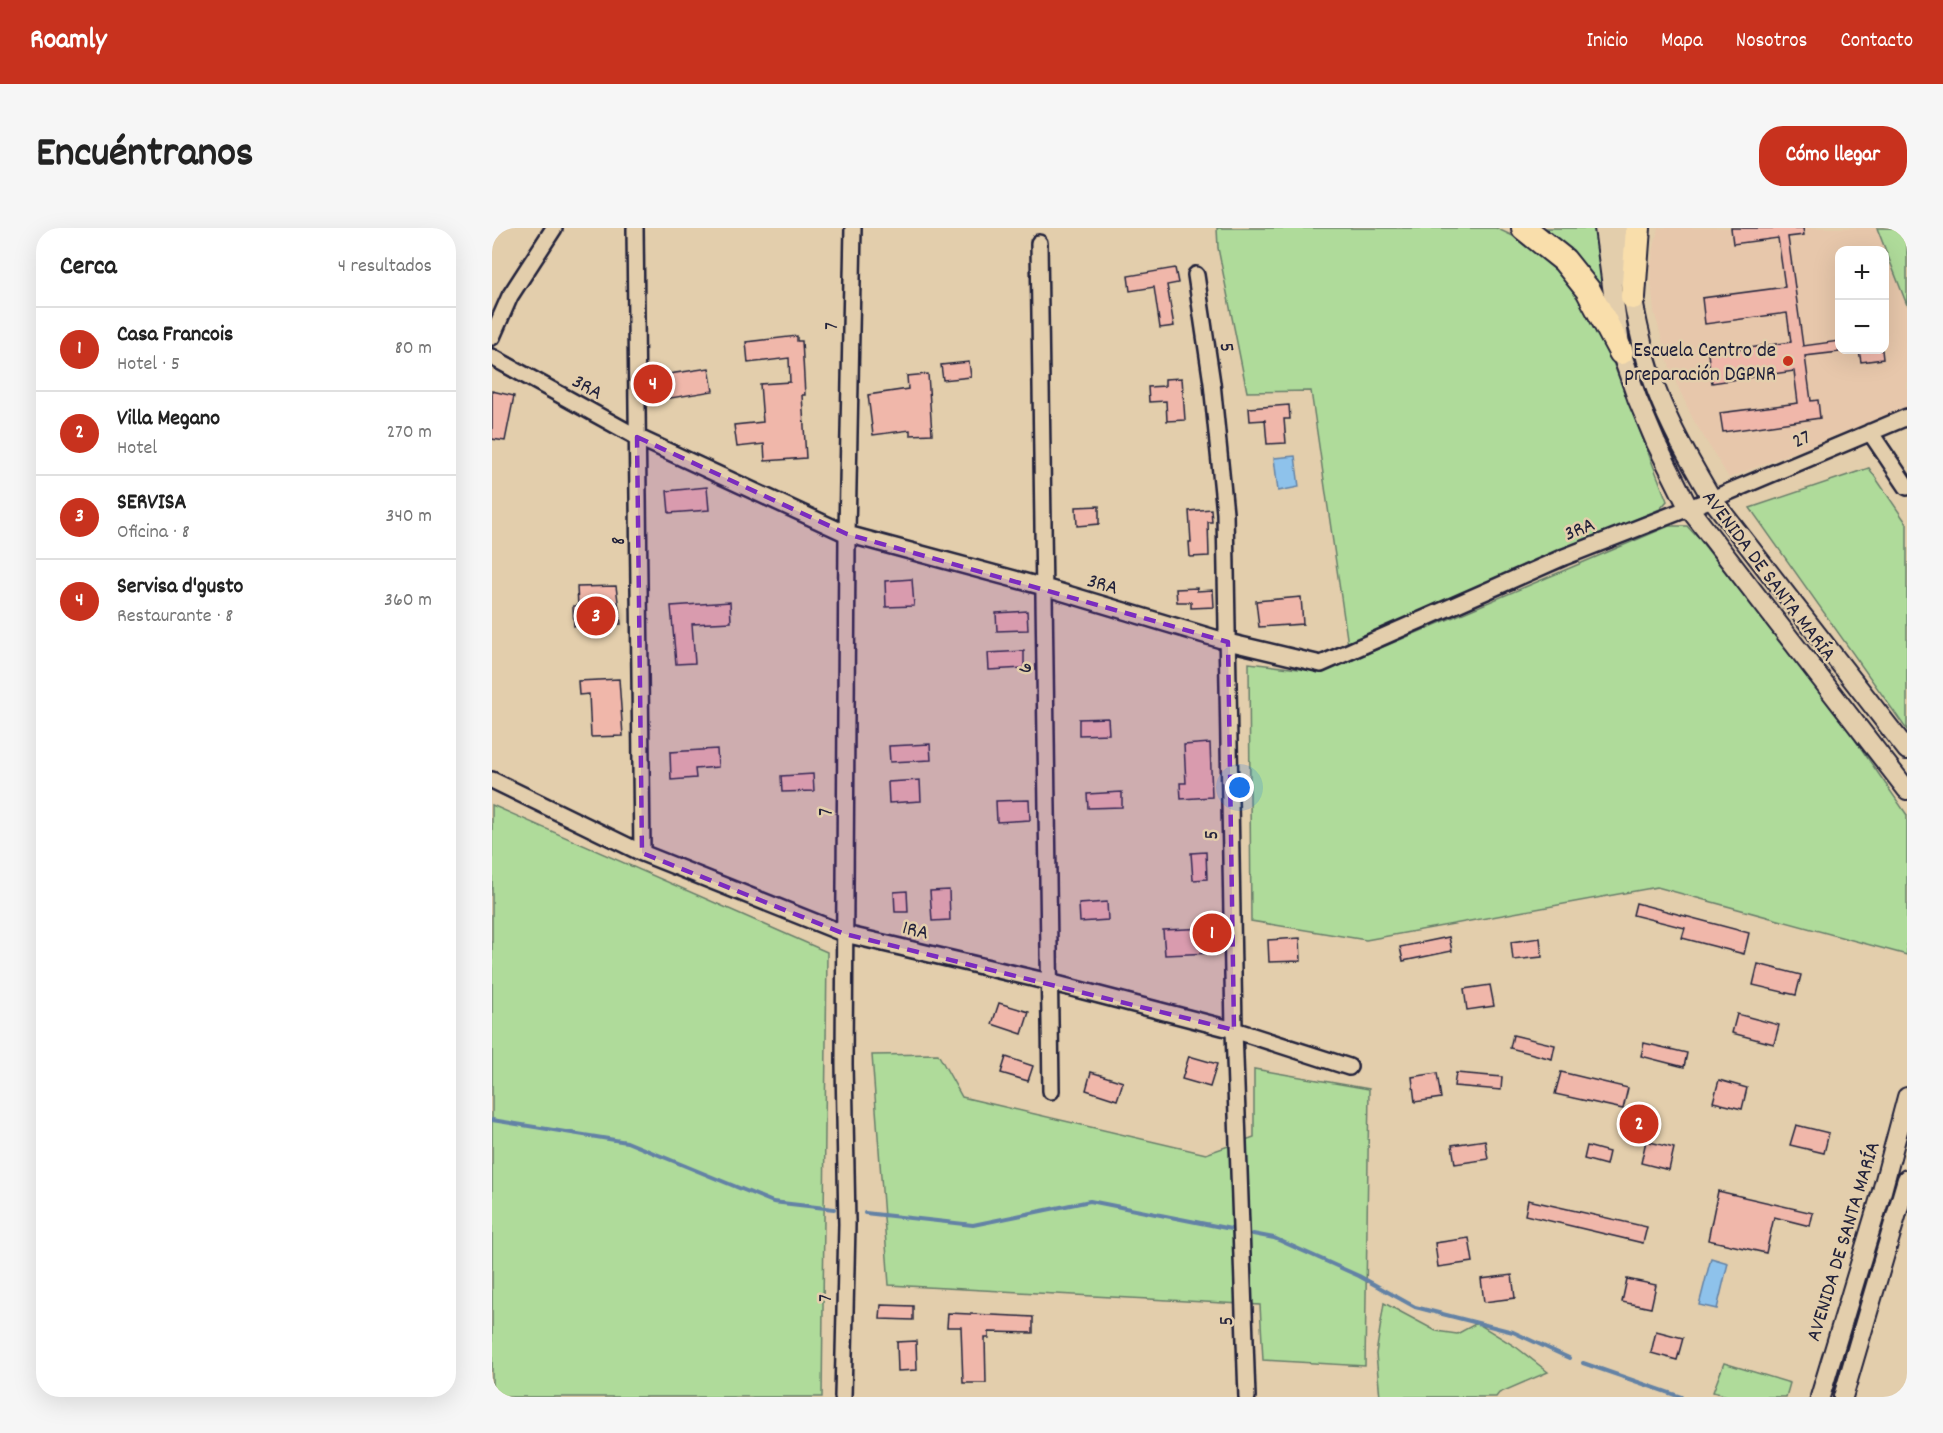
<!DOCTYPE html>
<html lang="es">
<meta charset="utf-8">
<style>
body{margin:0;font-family:Dekko,sans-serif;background:#f6f6f6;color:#222}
.controls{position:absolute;right:18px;top:18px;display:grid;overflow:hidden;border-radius:12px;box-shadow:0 6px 24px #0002}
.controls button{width:54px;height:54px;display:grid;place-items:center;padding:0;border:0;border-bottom:2px solid #e0e0e0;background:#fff;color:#222;font:30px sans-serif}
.you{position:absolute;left:748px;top:560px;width:21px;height:21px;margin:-15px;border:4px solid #fff;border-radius:50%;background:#1a73e8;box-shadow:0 0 0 9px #1a73e833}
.badge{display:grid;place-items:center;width:39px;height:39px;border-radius:50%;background:#c8321e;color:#fff;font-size:20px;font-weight:700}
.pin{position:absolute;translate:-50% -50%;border:3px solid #fff;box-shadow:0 2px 6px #0006}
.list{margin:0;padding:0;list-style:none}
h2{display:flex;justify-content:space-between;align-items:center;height:78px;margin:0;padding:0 24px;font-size:26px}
h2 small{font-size:20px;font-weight:400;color:#767676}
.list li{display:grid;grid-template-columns:39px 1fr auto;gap:18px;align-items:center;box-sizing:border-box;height:84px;padding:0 24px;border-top:2px solid #e0e0e0}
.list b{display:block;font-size:22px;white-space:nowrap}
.list p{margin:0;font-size:20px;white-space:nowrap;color:#767676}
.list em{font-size:20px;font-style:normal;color:#767676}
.map{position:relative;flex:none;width:1415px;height:1169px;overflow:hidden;border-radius:24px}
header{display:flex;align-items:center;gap:36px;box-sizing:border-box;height:84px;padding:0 30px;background:#c8321e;color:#fff}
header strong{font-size:28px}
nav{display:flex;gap:33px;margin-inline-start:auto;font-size:21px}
.intro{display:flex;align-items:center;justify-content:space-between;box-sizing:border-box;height:144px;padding:0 36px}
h1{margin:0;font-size:42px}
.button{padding:15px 27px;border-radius:24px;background:#c8321e;color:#fff;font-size:21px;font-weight:700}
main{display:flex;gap:36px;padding:0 36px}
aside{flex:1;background:#fff;border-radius:24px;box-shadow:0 6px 24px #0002}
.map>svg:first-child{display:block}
.built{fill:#e7c7ab;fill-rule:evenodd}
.green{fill:#afdb9a;stroke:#687e6a;stroke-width:1.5}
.water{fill:#8ec2eb;stroke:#6382a5;stroke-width:1.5}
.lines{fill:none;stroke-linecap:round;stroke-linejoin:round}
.stream{stroke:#6382a5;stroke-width:4}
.building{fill:#f0b7aa;stroke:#22223b;stroke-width:1.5}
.minor-casing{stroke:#22223b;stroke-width:20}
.tertiary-casing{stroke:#22223b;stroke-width:22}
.trunk-casing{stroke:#22223b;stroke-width:28}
.minor{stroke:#e3ceac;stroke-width:15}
.tertiary{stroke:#e3ceac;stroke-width:18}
.trunk{stroke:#f9deab;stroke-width:24}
.marked{fill:#7b2cbf;fill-opacity:0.2;stroke:#7b2cbf;stroke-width:4.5;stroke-dasharray:12 8;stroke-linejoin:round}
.poi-dot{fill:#c8321e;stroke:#e3ceac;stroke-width:2}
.labels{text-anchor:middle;stroke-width:5;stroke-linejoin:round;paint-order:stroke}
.street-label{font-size:21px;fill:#22223b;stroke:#e3ceac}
.poi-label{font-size:21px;fill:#22223b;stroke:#e3ceac;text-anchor:end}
</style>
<header>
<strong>Roamly</strong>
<nav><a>Inicio</a><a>Mapa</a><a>Nosotros</a><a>Contacto</a></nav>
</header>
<div class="intro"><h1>Encuéntranos</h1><a class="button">Cómo llegar</a></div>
<main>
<aside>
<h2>Cerca<small>4 resultados</small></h2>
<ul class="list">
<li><span class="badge">1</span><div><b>Casa Francois</b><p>Hotel · 5</p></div><em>80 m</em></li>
<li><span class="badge">2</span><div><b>Villa Megano</b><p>Hotel</p></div><em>270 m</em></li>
<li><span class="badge">3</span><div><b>SERVISA</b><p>Oficina · 8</p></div><em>340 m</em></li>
<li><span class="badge">4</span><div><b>Servisa d'gusto</b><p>Restaurante · 8</p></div><em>360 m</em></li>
</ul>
</aside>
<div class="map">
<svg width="1415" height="1169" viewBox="0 0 1415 1169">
<rect width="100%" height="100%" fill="#e3ceac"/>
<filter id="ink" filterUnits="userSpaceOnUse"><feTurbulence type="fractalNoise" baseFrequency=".0167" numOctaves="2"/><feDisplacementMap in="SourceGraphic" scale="12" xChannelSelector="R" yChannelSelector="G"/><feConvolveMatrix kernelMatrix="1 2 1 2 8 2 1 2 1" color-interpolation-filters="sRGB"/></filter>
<g filter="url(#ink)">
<path class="built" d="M1166 0H1385L1415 77V179L1237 250 1202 193 1179 144 1162 83 1158 41ZM1348 22H1392V122H1348Z"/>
<path class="green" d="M725 0H1004L1042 18 1078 49 1113 114 1175 273 1168 281 856 417 819 163 755 164 726 20Z
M1044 0H1107L1120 90Z
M1385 0H1415V77Z
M1377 240 1415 296V502L1258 280Z
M1177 298H1195L1208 312 1346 487 1415 587V727L1165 659 874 712 759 693 757 435 832 444Z
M0 577 335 724 330 1169H0Z
M446 826 470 869 714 926 762 909V841L877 861 873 1138 771 1132 768 1077 397 1057 380 827Z
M892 1075 944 1103 965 1106 985 1095 1024 1119 1056 1144 1007 1165 1004 1169H888L884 1126Z
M1232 1135 1298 1155 1294 1169H1239L1221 1164Z"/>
<path class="water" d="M803 228 807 259 786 263 782 230Z
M1219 1030 1236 1035 1225 1081 1207 1077Z"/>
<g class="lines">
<path class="stream" d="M0 892 135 914 281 974 342 981
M373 985 481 997 598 973 739 1001
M761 1006 782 1010 867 1048 923 1079 1021 1104 1077 1130
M1091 1135 1189 1169"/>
</g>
<path class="building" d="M1239 0H1311L1312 7 1296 9 1311 118 1347 113V124L1313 128 1319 173 1326 172 1328 190 1231 204 1228 185 1306 175 1302 143 1220 155 1216 126 1299 114 1295 85 1213 96 1210 70 1293 59 1286 10 1241 16Z
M683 40 686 55 675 57 682 98 668 100 662 59 638 63 636 48Z
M305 108V113H310L313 167H310L314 230 273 233 272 216 245 219 242 197 271 194 268 156 298 154 297 130 256 135 254 114Z
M1367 122H1390L1391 131 1369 134Z
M477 134 479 149 451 152 449 137Z
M217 140 221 163 173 171 170 147Z
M436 146 440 206 418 207V202L381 207 376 167 416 161 415 148Z
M690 150 693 192 675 193 674 173 657 174 656 159 673 158V151Z
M0 163 22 168 13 213 0 211Z
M797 177 798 191H792L794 215 775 216 773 192 758 193 757 180Z
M215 259 217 282 177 285 175 263Z
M607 278V296L585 298 584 279Z
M719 281 720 294H716L717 328 698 329 697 314H699L697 283Z
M420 351 422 378 394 379 393 353Z
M124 358 129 396 82 398 81 378H86L85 359Z
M705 360V363L721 362 722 379 699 380V374H685L684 361Z
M809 369 811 396 767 399 764 373Z
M238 374 239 394 200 396 203 435 184 436 179 378Z
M535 383 536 402 505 403 504 385Z
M532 423V440L497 442 496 425Z
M127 451 131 508 99 509 97 466 87 467 86 453Z
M616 490 617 506 587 507V491Z
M718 515 720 569 689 571 688 555H694L692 517Z
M438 516 439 532 398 534 397 518Z
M225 521 226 539 203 541 204 550 179 552 178 524Z
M321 546 322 563 290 564 289 548Z
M428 552 429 573 397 575 396 554Z
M630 564V579L596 580 595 566Z
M537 572 538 592 505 594 504 573Z
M714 624 715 651 701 652 699 625Z
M457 662 458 692 440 693 438 663Z
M415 663 416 684H403L402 664Z
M615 674 616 692 588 694 587 676Z
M1144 675 1257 705 1252 726 1190 710 1193 700 1141 687Z
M718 700 720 725 673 727 671 702Z
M957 709 960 723 911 733 908 719Z
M808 710 809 733 777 734 776 712Z
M1048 710 1050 729 1021 732 1019 714Z
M1266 736 1309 747 1304 767 1261 757Z
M998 757 1002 778 975 782 972 761Z
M507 775 537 784 530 806 500 796Z
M1245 786 1287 797 1282 816 1240 805Z
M1021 807 1063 817 1060 831 1018 820Z
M1152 815 1195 825 1192 839 1149 828Z
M697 828 725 836 718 859 690 851Z
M514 829 541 838 536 853 509 845Z
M599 844 631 854 625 872 594 862Z
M1069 844 1136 860 1131 881 1063 866Z
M945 845 949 870 923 874 920 849Z
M964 845 1010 849 1009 862 962 858Z
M1227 852 1255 860 1250 881 1221 874Z
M1304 897 1337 905 1332 925 1298 917Z
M993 912 996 931 963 936 960 917Z
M1154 913 1182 920 1177 942 1149 935Z
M1095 918 1117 924 1114 937 1092 931Z
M1226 963 1321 985 1318 998 1282 989 1274 1025 1216 1012Z
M1036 972 1155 999 1151 1015 1033 987Z
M977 1010 981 1034 946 1039 943 1015Z
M1020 1047 1023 1070 992 1074 989 1051Z
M1135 1051 1164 1057 1159 1080 1130 1074Z
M389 1077 421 1078V1092L388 1091Z
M456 1085 541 1089V1105L497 1104V1110H493L494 1155H471L469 1099H455Z
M1164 1103 1191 1110 1185 1132 1159 1125Z
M424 1113 425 1142 406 1143 405 1114Z"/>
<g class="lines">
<g class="minor-casing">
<path id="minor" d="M143 0 150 625
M547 15 559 863
M704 47 720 155 733 285 742 802 755 1169
M0 109 18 68 62 0
M0 129 145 209 355 306 552 359 736 414 829 436 1072 329 1220 271 1415 189
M1378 204 1415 259
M0 552 150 625 353 706 557 754 742 802 857 839
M351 1169 355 996 352 836 355 306 361 0"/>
</g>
<g class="tertiary-casing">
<path id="tertiary" d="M1112 0 1129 124 1145 170 1164 215 1196 279 1415 562
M1128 0C1138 53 1145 109 1164 161 1178 199 1199 235 1220 271L1415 522
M1328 1169 1390 963 1415 869
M1351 1169 1415 951"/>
</g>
<g class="trunk-casing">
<path id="trunk" d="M1032 0 1072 32 1096 62 1129 124
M1141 69 1146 0"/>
</g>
<use href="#minor" class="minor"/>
<use href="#tertiary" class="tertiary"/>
<use href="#trunk" class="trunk"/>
</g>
</g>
<path class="marked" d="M145 209 355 306 736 414 742 802 353 706 150 625Z"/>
<circle class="poi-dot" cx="1296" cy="133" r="6"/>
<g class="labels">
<g class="street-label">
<text transform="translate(338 98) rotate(-89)" y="7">7</text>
<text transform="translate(736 119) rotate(82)" y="7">5</text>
<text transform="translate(96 158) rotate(29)" y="7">3RA</text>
<text transform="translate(1309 210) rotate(-23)" y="7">27</text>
<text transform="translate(1087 300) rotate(-22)" y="7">3RA</text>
<text transform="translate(125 313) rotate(-91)" y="7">8</text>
<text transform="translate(1278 347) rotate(53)" y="7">AVENIDA DE SANTA MARÍA</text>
<text transform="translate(611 355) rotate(16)" y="7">3RA</text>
<text transform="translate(532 440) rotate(-91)" y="7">6</text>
<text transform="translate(333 584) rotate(-90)" y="7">7</text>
<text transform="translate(718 607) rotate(-91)" y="7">5</text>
<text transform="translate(424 701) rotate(13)" y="7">1RA</text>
<text transform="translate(1350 1013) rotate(-73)" y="7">AVENIDA DE SANTA MARÍA</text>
<text transform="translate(332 1070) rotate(-89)" y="7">7</text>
<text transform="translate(733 1093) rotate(-91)" y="7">5</text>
</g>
<g class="poi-label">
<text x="1284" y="128">Escuela Centro de<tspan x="1284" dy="24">preparación DGPNR</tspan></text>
</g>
</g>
</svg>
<div class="controls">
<button>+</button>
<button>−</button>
</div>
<div class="you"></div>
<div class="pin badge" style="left:720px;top:705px">1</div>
<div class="pin badge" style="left:1147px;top:896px">2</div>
<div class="pin badge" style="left:104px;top:388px">3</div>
<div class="pin badge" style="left:161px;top:156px">4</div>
</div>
</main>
